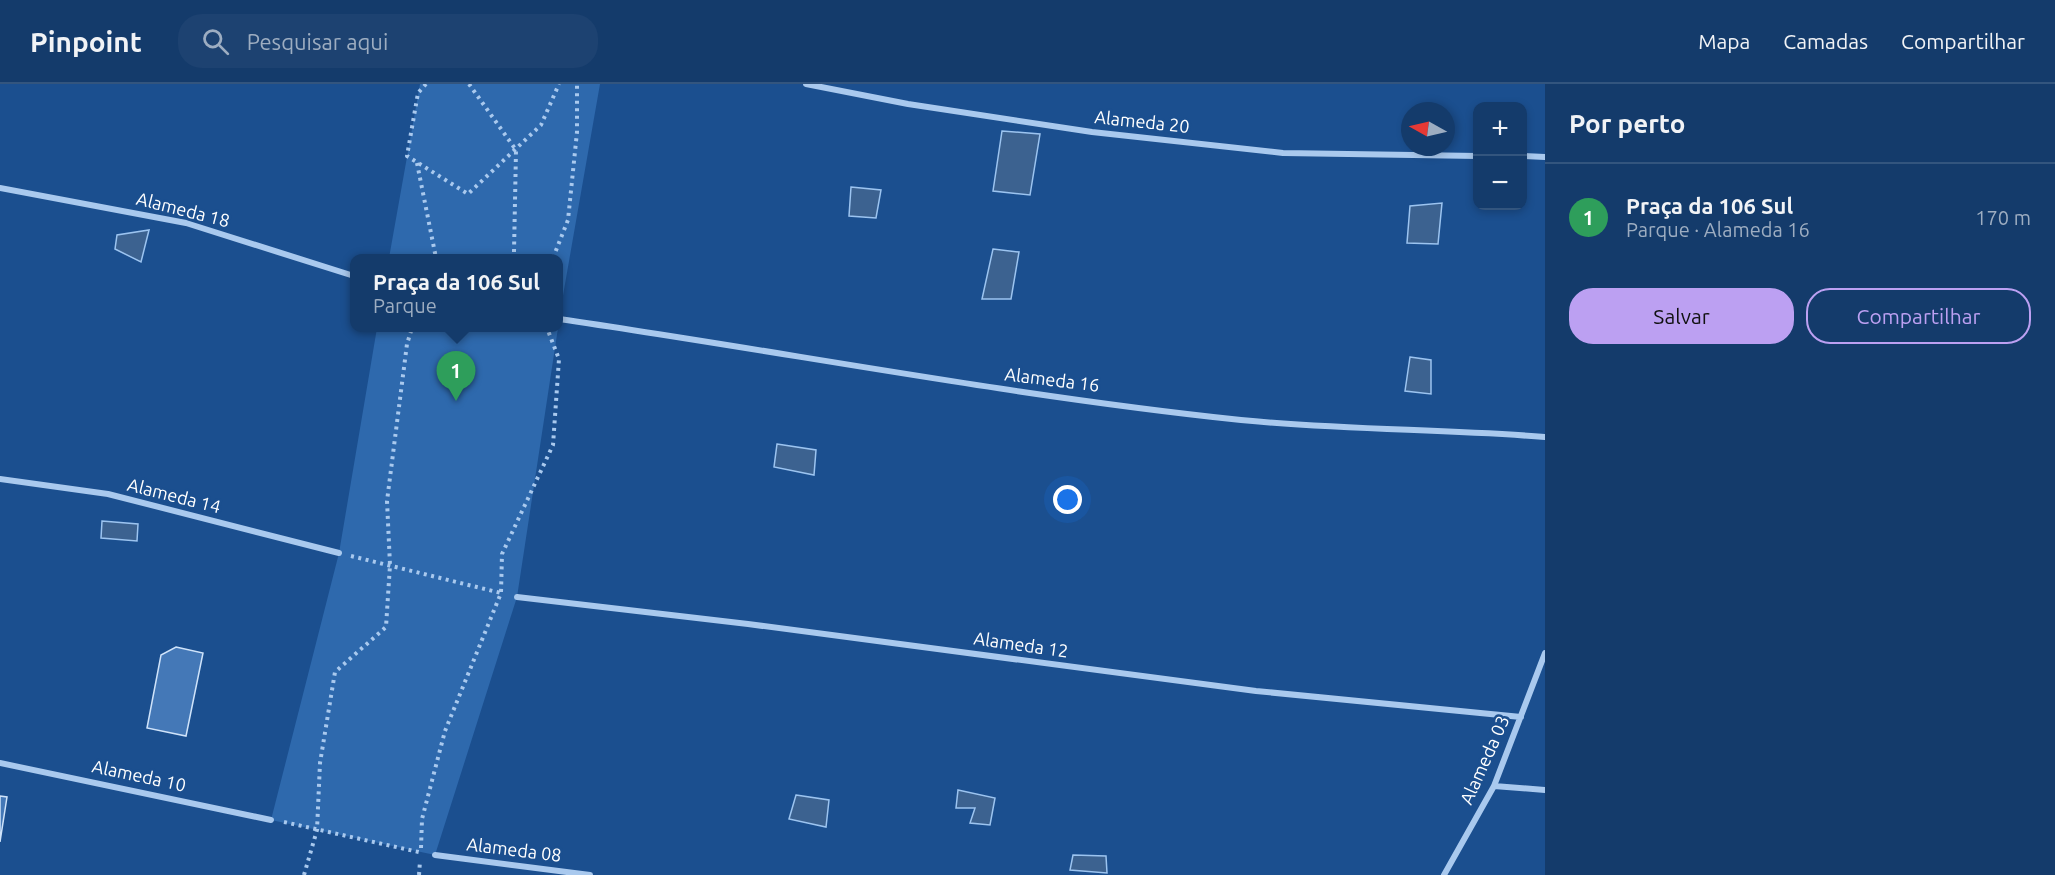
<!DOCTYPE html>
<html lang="pt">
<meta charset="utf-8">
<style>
body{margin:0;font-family:Ubuntu,sans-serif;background:#1d4271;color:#f1f3f6}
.controls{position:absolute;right:18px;top:18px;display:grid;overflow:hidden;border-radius:12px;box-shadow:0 3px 9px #0003}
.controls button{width:54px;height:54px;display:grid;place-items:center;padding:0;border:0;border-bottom:2px solid #33557e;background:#143b6b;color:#f1f3f6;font:30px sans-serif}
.compass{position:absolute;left:1401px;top:18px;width:54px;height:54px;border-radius:50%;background:#143b6b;box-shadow:0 3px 9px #0003;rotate:278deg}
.you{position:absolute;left:1068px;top:416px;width:21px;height:21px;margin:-15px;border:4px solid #fff;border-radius:50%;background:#1a73e8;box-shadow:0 0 0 9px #1a73e833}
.badge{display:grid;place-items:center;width:39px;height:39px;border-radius:50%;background:#bca0f2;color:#fff;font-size:20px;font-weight:700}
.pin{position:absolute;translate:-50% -50px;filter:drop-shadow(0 2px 3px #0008)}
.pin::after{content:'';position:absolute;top:32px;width:21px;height:18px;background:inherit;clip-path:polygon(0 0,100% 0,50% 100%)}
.popup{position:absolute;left:350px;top:170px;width:213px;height:78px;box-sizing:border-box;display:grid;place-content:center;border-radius:12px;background:#143b6b;filter:drop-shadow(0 2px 4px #0005);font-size:20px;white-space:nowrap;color:#9dadc1}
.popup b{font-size:22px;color:#f1f3f6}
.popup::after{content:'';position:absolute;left:50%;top:100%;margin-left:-12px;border:12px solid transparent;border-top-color:#143b6b}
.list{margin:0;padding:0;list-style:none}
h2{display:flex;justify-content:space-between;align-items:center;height:78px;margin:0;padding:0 24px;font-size:26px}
h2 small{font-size:20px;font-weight:400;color:#9dadc1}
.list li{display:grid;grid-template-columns:39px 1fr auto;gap:18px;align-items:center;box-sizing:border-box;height:108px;padding:0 24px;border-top:2px solid #33557e}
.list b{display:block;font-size:22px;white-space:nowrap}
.list p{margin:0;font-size:20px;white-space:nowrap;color:#9dadc1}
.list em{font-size:20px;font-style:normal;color:#9dadc1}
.actions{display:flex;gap:12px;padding:18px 24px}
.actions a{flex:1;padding:14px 0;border:2px solid #bca0f2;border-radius:24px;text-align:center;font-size:21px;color:#bca0f2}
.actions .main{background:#bca0f2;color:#111}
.icon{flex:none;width:33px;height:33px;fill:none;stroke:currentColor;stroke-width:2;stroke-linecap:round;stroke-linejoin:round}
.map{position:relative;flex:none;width:1545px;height:791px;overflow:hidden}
header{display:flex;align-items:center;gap:36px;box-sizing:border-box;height:84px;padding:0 30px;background:#143b6b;border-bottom:2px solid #33557e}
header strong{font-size:28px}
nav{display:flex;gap:33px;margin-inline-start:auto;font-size:21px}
.search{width:420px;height:54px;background:#1d4271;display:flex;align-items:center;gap:15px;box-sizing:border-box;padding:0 21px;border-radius:24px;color:#9dadc1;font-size:22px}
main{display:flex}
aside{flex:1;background:#143b6b}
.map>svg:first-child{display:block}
.green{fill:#2e69ad}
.water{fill:#3c6290;stroke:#9cc4f0;stroke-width:1.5}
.building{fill:#4478b7;stroke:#cfe3fa;stroke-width:1.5}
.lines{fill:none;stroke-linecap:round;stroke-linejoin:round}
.path{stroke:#a9c9ee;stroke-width:4;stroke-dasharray:3 4.5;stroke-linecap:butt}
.minor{stroke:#a9c9ee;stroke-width:6}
.labels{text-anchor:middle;stroke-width:5;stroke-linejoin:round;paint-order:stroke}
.street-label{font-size:18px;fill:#fff;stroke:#1b4f8f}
</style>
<header>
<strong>Pinpoint</strong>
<div class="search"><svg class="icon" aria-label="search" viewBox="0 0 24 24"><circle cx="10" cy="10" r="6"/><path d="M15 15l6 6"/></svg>Pesquisar aqui</div>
<nav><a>Mapa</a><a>Camadas</a><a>Compartilhar</a></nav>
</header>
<main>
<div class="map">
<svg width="1545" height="791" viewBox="0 0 1545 791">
<rect width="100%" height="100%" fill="#1b4f8f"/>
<path class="green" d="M420 0H600L558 240V174H389Z
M377 244H558L517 513 435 771 271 736 339 469Z"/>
<path class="water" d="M1002 47 1040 50 1030 111 993 107Z
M851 103 881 106 876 134 849 132Z
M1442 119 1438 160 1407 159 1410 122Z
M149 146 141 178 115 165 117 151Z
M993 165 1019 168 1011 215H982Z
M1410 273 1431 276V310L1405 307Z
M777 360 816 366 814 391 774 383Z
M102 437 138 440 137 457 101 454Z
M958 706 995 714 990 741 970 739 975 724H956Z
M796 711 829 716 826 743 789 735Z
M1073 771 1106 772 1107 789 1070 786Z"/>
<path class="building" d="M176 563 203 569 186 652 147 644 161 571Z
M0 712 7 713 0 758Z"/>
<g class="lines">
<path class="path" d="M426 0 418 9 407 72 468 110 541 41 559 0
M469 0 516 66 514 168 517 174
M417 79 436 174
M553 174 568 136 577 48V0
M351 472 501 509
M284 738 423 769
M421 764 422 735 445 647 501 509 502 470 553 361 559 275 547 244
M304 791 317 746 320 679 335 588 386 543 390 481 387 417 407 260 412 244
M419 791 420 777"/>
<path class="minor" d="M806 0 908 20 1092 48 1283 69 1478 72
M1522 72 1545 73
M0 104 186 139 354 192
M559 235C786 268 1012 312 1241 336 1341 346 1444 345 1545 353
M0 395 108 410 339 469
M517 513 748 540 1256 607 1521 633
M0 679 271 736
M1494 702 1545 706
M435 771 590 791
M1444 791 1494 702 1545 569"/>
</g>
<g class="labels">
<g class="street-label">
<text transform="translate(1142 38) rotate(6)" y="6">Alameda 20</text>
<text transform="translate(183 126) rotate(14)" y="6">Alameda 18</text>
<text transform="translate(1052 296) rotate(7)" y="6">Alameda 16</text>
<text transform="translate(174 412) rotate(14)" y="6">Alameda 14</text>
<text transform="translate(1021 561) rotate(8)" y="6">Alameda 12</text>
<text transform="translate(1485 676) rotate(-66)" y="6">Alameda 03</text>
<text transform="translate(139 692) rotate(12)" y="6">Alameda 10</text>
<text transform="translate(514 766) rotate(7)" y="6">Alameda 08</text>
</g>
</g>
</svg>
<div class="controls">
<button>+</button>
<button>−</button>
</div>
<svg class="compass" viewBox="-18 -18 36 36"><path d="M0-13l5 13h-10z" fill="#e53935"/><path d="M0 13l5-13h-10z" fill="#9dadc1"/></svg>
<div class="you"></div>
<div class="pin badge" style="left:456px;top:317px;background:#2e9e5b">1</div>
<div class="popup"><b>Praça da 106 Sul</b>Parque</div>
</div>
<aside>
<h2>Por perto<small></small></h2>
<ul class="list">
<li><span class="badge" style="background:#2e9e5b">1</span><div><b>Praça da 106 Sul</b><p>Parque · Alameda 16</p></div><em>170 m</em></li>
</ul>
<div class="actions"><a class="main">Salvar</a><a>Compartilhar</a></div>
</aside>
</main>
